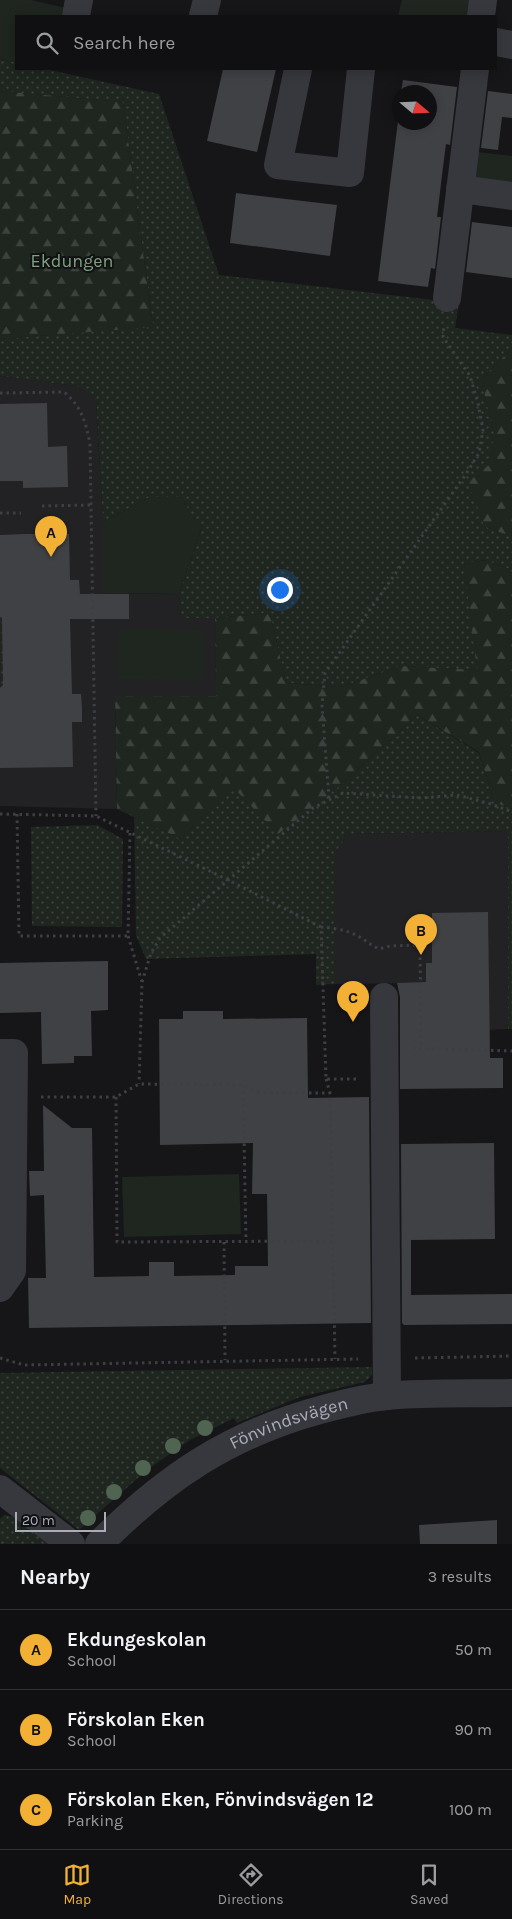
<!DOCTYPE html>
<meta charset="utf-8">
<style>
body{margin:0;font-family:Karla,sans-serif;background:#19191b;color:#f1f3f6}
.compass{position:absolute;left:392px;top:85px;width:45px;height:45px;border-radius:50%;background:#101012;box-shadow:0 2px 12px #0003;rotate:109deg}
.scale{position:absolute;left:15px;bottom:12px;width:91px;box-sizing:border-box;padding-left:5px;border:2px solid #a8adb8;border-top:0;font-size:14px;line-height:18px;white-space:nowrap;color:#a8adb8;-webkit-text-stroke:4px #111113;paint-order:stroke}
.you{position:absolute;left:279px;top:589px;width:18px;height:18px;margin:-12px;border:4px solid #fff;border-radius:50%;background:#1a73e8;box-shadow:0 0 0 8px #1a73e833}
.badge{display:grid;place-items:center;width:32px;height:32px;border-radius:50%;background:#f2b134;color:#111;font-size:16px;font-weight:700}
.pin{position:absolute;translate:-50% -41px;filter:drop-shadow(0 1px 2px #0008)}
.pin::after{content:'';position:absolute;top:26px;width:18px;height:15px;background:inherit;clip-path:polygon(0 0,100% 0,50% 100%)}
.list{margin:0;padding:0;list-style:none}
h2{display:flex;justify-content:space-between;align-items:center;height:65px;margin:0;padding:0 20px;font-size:21px}
h2 small{font-size:16px;font-weight:400;color:#9c9d9f}
.list li{display:grid;grid-template-columns:32px 1fr auto;gap:15px;align-items:center;box-sizing:border-box;height:80px;padding:0 20px;border-top:1px solid #303032}
.list b{display:block;font-size:19px;white-space:nowrap}
.list p{margin:0;font-size:16px;white-space:nowrap;color:#9c9d9f}
.list em{font-size:16px;font-style:normal;color:#9c9d9f}
.icon{flex:none;width:28px;height:28px;fill:none;stroke:currentColor;stroke-width:2;stroke-linecap:round;stroke-linejoin:round}
.map{position:relative;flex:none;width:512px;height:1544px;overflow:hidden}
.search{position:absolute;background:#101012;box-shadow:0 2px 12px #0003;left:15px;right:15px;top:15px;height:55px;display:flex;align-items:center;gap:12px;box-sizing:border-box;padding:0 18px;border-radius:0px;color:#9c9d9f;font-size:19px}
.sheet{height:305px;background:#101012}
nav{display:flex;justify-content:space-around;align-items:center;box-sizing:border-box;height:70px;border-top:1px solid #303032;background:#101012;font-size:14px;color:#9c9d9f}
nav a{display:grid;justify-items:center;gap:2px}
nav .on{color:#f2b134}
.map>svg:first-child{display:block}
.built{fill:#222225}
.grass{fill:url(#grass-dots)}
.forest{fill:url(#forest-firs)}
.park{fill:#1e261f}
.building{fill:#404145}
.lines{fill:none;stroke-linecap:round;stroke-linejoin:round}
.path{stroke:#3d3f44;stroke-width:3;stroke-dasharray:2.5 4;stroke-linecap:butt}
.minor{stroke:#37383d;stroke-width:28}
.tree{fill:#506452}
.labels{text-anchor:middle;stroke-width:4;stroke-linejoin:round;paint-order:stroke}
.park-label{font-size:18px;fill:#7fa381;stroke:#111113}
.street-label{font-size:18px;fill:#a8adb8;stroke:#111113}
</style>
<div class="map">
<svg width="512" height="1544" viewBox="0 0 512 1544">
<defs>
<pattern id="grass-dots" width="8" height="8" patternUnits="userSpaceOnUse" patternTransform="scale(1.25)"><rect width="8" height="8" fill="#1e261f"/><path d="M2 2h.1M6 6h.1" fill="none" stroke="#3c433d" stroke-width="1.8" stroke-linecap="round"/></pattern>
<pattern id="forest-firs" width="22" height="20" patternUnits="userSpaceOnUse" patternTransform="scale(1.25)"><rect width="22" height="20" fill="#1e261f"/><path d="M5 1l3.5 6h-7zM16 11l3.5 6h-7z" fill="#3c433d"/></pattern>
</defs>
<rect width="100%" height="100%" fill="#161618"/>
<path class="built" d="M0 376 76 386 96 397 103 522V593L179 594 181 618H215L216 696H115L117 809 0 806Z
M509 831 508 1029 433 1032 416 983 335 984V853L348 834Z"/>
<path class="grass" d="M0 59 16 62V69H45L159 94 219 275 459 303 455 328 512 335V348L481 380 494 433 484 526 512 537V570L485 560 464 564 478 670 401 666 341 687 286 683 270 613 215 618H181L179 594 201 530 150 497 103 522 96 397 76 386 0 376V339L153 326 123 102 0 91Z
M0 617 2 618 3 685 0 688Z
M417 715 479 753 494 802 512 809V1029H508V831L348 834 335 853V984L316 985V954L146 959 136 935 134 817 181 839 233 786 341 785Z
M97 825 123 839 122 927 32 926 31 827Z
M372 1367V1375L365 1382 300 1397 237 1423 234 1418 190 1440 147 1470 79 1530 0 1468V1373Z
M4 1515C21 1516 36 1533 49 1544H0V1519Z"/>
<path class="forest" d="M0 91 123 102 153 327 0 339Z
M512 348V537L484 526 468 482 489 465 494 433 481 380Z
M485 560 512 570V809L494 802 479 752 417 715 341 785 278 834 233 787 181 839 117 809 115 696H216L215 618 270 613 286 683 341 687 401 666 477 670 464 564Z"/>
<path class="park" d="M0 0H31L70 9 68 16H16V62L0 59Z
M402 0H473L470 16H398Z
M476 152 512 156V188L471 183Z
M150 497H181L201 530 179 594 103 593V522Z
M118 629 204 630 203 681 117 679Z
M239 1174 241 1234 124 1237 122 1177Z"/>
<path class="building" d="M223 69H276L257 152 207 141Z
M403 80 457 87 450 145 446 144 443 167 437 217H441L435 269 431 268 428 287 378 281 400 105V122H430V92H401Z
M488 91 512 94V118L502 117 498 150 481 148Z
M236 193 337 205 330 256 230 243Z
M472 222 512 227V278L466 272Z
M47 403 48 447 67 446 68 487 23 488V481H0V404Z
M24 534H69L70 580H79L80 594H129V619H70L72 694H81L82 708V722H72L73 767 0 768V688L3 685 2 618 0 617V535Z
M488 912 490 1058H503V1088L400 1089V997L397 983 426 982V963H432V913Z
M108 961V1010L91 1011 92 1056H74V1063L42 1064 41 1012 0 1013V963Z
M183 1011H223V1019L307 1018 308 1098 369 1097 371 1323 29 1328 28 1278H46L44 1195 30 1196 29 1171H44L43 1105 72 1128H92L94 1277 149 1276V1262H174V1276L235 1275V1266H268L267 1194H252L253 1143 160 1145 159 1019H183Z
M494 1143 495 1239 411 1240V1295L512 1294V1324L404 1325 402 1323 401 1144Z
M497 1520V1544H420L419 1525Z"/>
<g class="lines">
<path class="path" d="M0 393 64 392C82 407 85 421 90 443L96 816
M42 506 91 505
M0 513H21
M329 798 322 706 325 673 466 474 479 453 483 430 478 403 470 376 443 337 444 326
M0 814 96 816 228 880 321 927 326 1079H356
M17 814 19 936H128L130 832
M321 927C333 928 347 930 358 936 365 940 371 945 379 949L390 946 420 945 421 1048
M128 936 142 982 139 1084
M142 982 151 953 160 938 313 808 343 793 421 798 457 795 491 804 512 812
M413 1048 512 1051
M326 1079 330 1093 335 1359
M243 1085 246 1241
M41 1097H116L139 1084 243 1085 262 1093H330
M116 1097 117 1242 333 1241
M224 1242 225 1360
M0 1358 24 1365 358 1359
M415 1358 512 1356"/>
<g class="minor">
<path d="M76 16 79 0"/>
<path d="M203 16 207 0"/>
<path d="M481 16 483 0"/>
<path d="M496 42 512 45"/>
<path d="M298 69 278 165 350 173 361 69"/>
<path d="M460 189 512 196"/>
<path d="M447 298 475 69"/>
<path d="M384 997 387 1396"/>
<path d="M0 1053H14L12 1271 0 1288"/>
<path d="M0 1489 71 1544"/>
<path id="s1" d="M99 1544C165 1478 228 1435 320 1410 342 1404 364 1398 387 1396 428 1392 471 1394 512 1393"/>
</g>
</g>
<g class="tree">
<circle cx="205" cy="1428" r="8"/>
<circle cx="173" cy="1446" r="8"/>
<circle cx="143" cy="1468" r="8"/>
<circle cx="114" cy="1492" r="8"/>
<circle cx="88" cy="1518" r="8"/>
</g>
<g class="labels">
<g class="park-label">
<text x="72" y="267">Ekdungen</text>
</g>
<g class="street-label">
<text dy="6" stroke="none"><textPath href="#s1" startOffset="228">Fönvindsvägen</textPath></text>
</g>
</g>
</svg>
<svg class="compass" viewBox="-18 -18 36 36"><path d="M0-13l5 13h-10z" fill="#e53935"/><path d="M0 13l5-13h-10z" fill="#9c9d9f"/></svg>
<div class="scale">20 m</div>
<div class="you"></div>
<div class="pin badge" style="left:51px;top:557px">A</div>
<div class="pin badge" style="left:421px;top:955px">B</div>
<div class="pin badge" style="left:353px;top:1022px">C</div>
<div class="search"><svg class="icon" aria-label="search" viewBox="0 0 24 24"><circle cx="10" cy="10" r="6"/><path d="M15 15l6 6"/></svg>Search here</div>
</div>
<section class="sheet">
<h2>Nearby<small>3 results</small></h2>
<ul class="list">
<li><span class="badge">A</span><div><b>Ekdungeskolan</b><p>School</p></div><em>50 m</em></li>
<li><span class="badge">B</span><div><b>Förskolan Eken</b><p>School</p></div><em>90 m</em></li>
<li><span class="badge">C</span><div><b>Förskolan Eken, Fönvindsvägen 12</b><p>Parking</p></div><em>100 m</em></li>
</ul>
</section>
<nav>
<a class="on"><svg class="icon" aria-label="map" viewBox="0 0 24 24"><path d="M3 6l6-2 6 2 6-2v14l-6 2-6-2-6 2zM9 4v14M15 6v14"/></svg>Map</a>
<a><svg class="icon" aria-label="directions" viewBox="0 0 24 24"><path d="M12 3l9 9-9 9-9-9zM9 14v-3h6M13 9l2 2-2 2"/></svg>Directions</a>
<a><svg class="icon" aria-label="saved" viewBox="0 0 24 24"><path d="M7 4h10v16l-5-4-5 4z"/></svg>Saved</a>
</nav>
